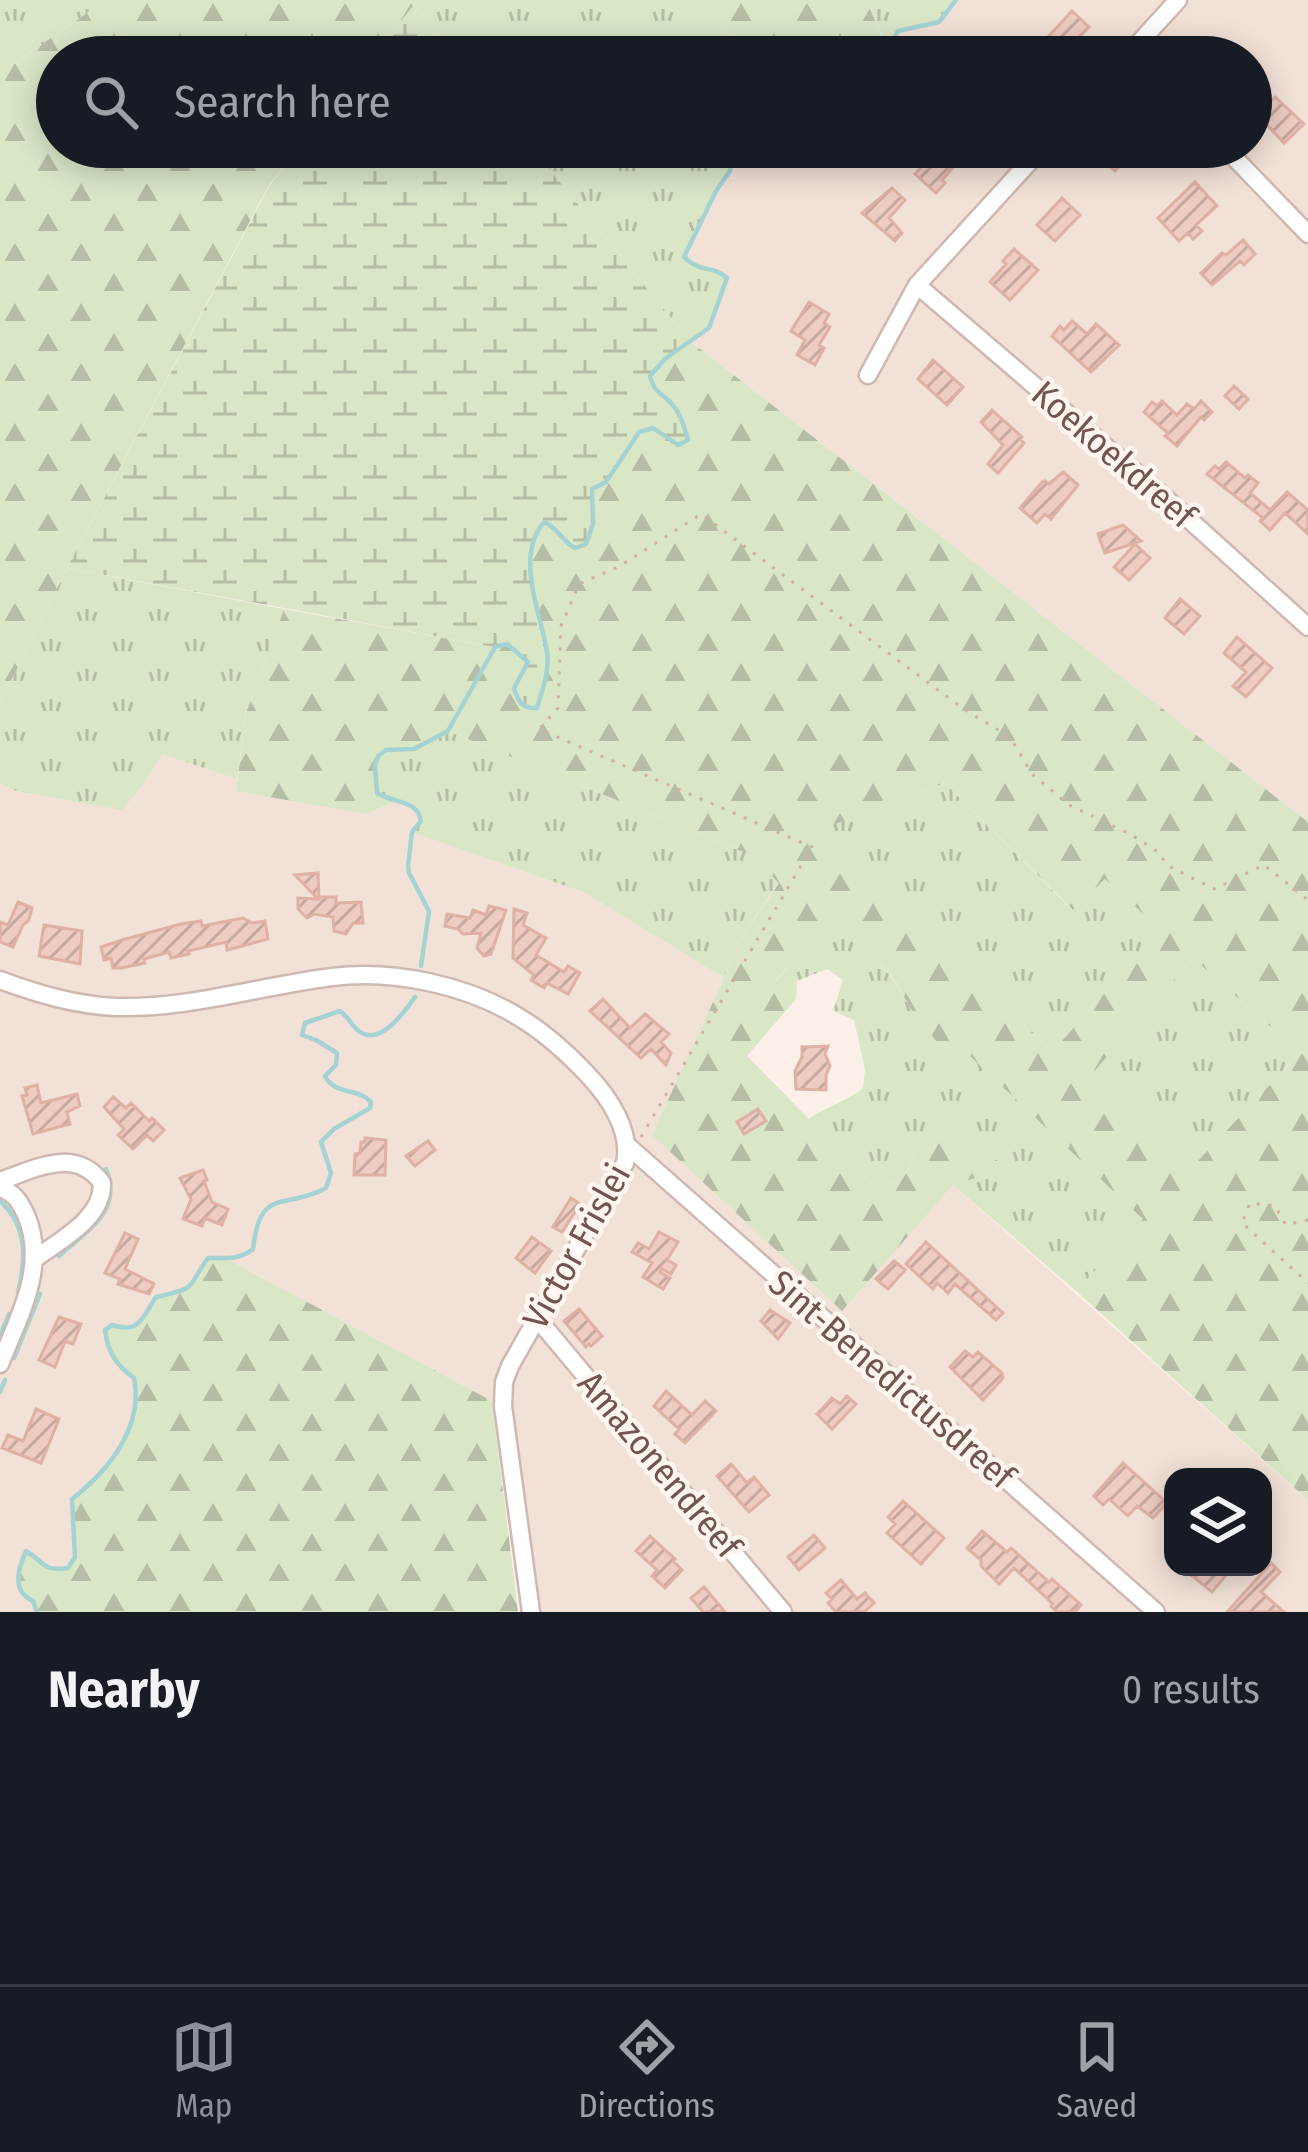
<!DOCTYPE html>
<style>
body{margin:0;font-family:"Fira Sans Condensed",sans-serif;background:#20242c;color:#f1f3f6}
.controls{position:absolute;right:36px;bottom:36px;display:grid;overflow:hidden;border-radius:24px;box-shadow:0 6px 30px #0003}
.controls button{width:108px;height:108px;display:grid;place-items:center;padding:0;border:0;border-bottom:3px solid #363941;background:#171b24;color:#f1f3f6;font:60px sans-serif}
.list{margin:0;padding:0;list-style:none}
h2{display:flex;justify-content:space-between;align-items:center;height:156px;margin:0;padding:0 48px;font-size:51px}
h2 small{font-size:39px;font-weight:400;color:#9ea1a6}
.icon{flex:none;width:66px;height:66px;fill:none;stroke:currentColor;stroke-width:2;stroke-linecap:round;stroke-linejoin:round}
.map{position:relative;flex:none;width:1308px;height:1612px;overflow:hidden}
.search{position:absolute;background:#171b24;box-shadow:0 6px 30px #0003;left:36px;right:36px;top:36px;height:132px;display:flex;align-items:center;gap:30px;box-sizing:border-box;padding:0 42px;border-radius:66px;color:#9ea1a6;font-size:45px}
.sheet{height:372px;background:#171b24}
nav{display:flex;justify-content:space-around;align-items:center;box-sizing:border-box;height:168px;border-top:3px solid #363941;background:#171b24;font-size:33px;color:#9ea1a6}
nav a{display:grid;justify-items:center;gap:6px}
nav .on{color:#8c9099}
.map>svg:first-child{display:block}
.residential{fill:#f2e1d7;fill-rule:evenodd}
.grass{fill:url(#grass-tufts)}
.forest{fill:url(#forest-firs);fill-rule:evenodd}
.wetland{fill:url(#wetland-marsh)}
.lines{fill:none;stroke-linecap:round;stroke-linejoin:round}
.stream{stroke:#a5d3d3;stroke-width:4.5}
.building{fill:url(#building-hatch);stroke:#dfb0a4;stroke-width:3}
.minor-casing{stroke:#ceb9b2;stroke-width:21}
.path{stroke:#d2afa5;stroke-width:3;stroke-dasharray:3 9;stroke-linecap:butt}
.minor{stroke:#fff;stroke-width:16}
.labels{text-anchor:middle;stroke-width:9;stroke-linejoin:round;paint-order:stroke}
.street-label{font-size:36px;fill:#72554e;stroke:#fdf5ee}
</style>
<div class="map">
<svg width="1308" height="1612" viewBox="0 0 1308 1612">
<defs>
<pattern id="grass-tufts" width="24" height="20" patternUnits="userSpaceOnUse" patternTransform="scale(3)"><rect width="24" height="20" fill="#dae7c7"/><path d="M3 7l-1-3M5 7V3M7 7l1-3M15 17l-1-3M17 17v-4M19 17l1-3" fill="none" stroke="#b5bea4"/></pattern>
<pattern id="forest-firs" width="22" height="20" patternUnits="userSpaceOnUse" patternTransform="scale(3)"><rect width="22" height="20" fill="#dae7c7"/><path d="M5 1l3.5 6h-7zM16 11l3.5 6h-7z" fill="#b5bea4"/></pattern>
<pattern id="wetland-marsh" width="20" height="14" patternUnits="userSpaceOnUse" patternTransform="scale(3)"><rect width="20" height="14" fill="#dae7c7"/><path d="M1 5h8M5 5V1M11 12h8M15 12V8" fill="none" stroke="#b5bea4"/></pattern>
<pattern id="building-hatch" width="6" height="6" patternUnits="userSpaceOnUse" patternTransform="scale(3)"><rect width="6" height="6" fill="#eeccc2"/><path d="M-1 1l2-2M0 6l6-6M5 7l2-2" fill="none" stroke="#c5a8a0"/></pattern>
</defs>
<rect width="100%" height="100%" fill="#fbf0e8"/>
<path class="residential" d="M956 0H1308V822L690 341 709 328 727 278 718 270 695 268 684 257 716 191 730 171 733 156 741 147 768 157 789 153 793 147H1251V57H891L889 49 898 31 939 22Z
M162 753 237 779V791L364 814 397 801 414 807 420 814 421 821 413 832 585 893 724 978 653 1135 841 1310 953 1185 1308 1500V1612H539L510 1395 492 1401 225 1258 202 1267 197 1280 186 1290 156 1297 136 1327 127 1329 122 1369 134 1378 137 1406 121 1447 84 1489 72 1499 75 1557 68 1568 55 1570 43 1567 34 1556 23 1596 33 1601 37 1612H0V784L17 791 145 782ZM1173 1477H1263V1567H1173Z"/>
<path class="grass" d="M0 0H106L0 73Z
M410 0H708L742 57H457Z
M866 0H956L939 22 898 31 888 49Z
M531 147H741L733 156 730 171 716 191 684 257C702 274 710 264 727 278L709 328 690 341Z
M67 568 284 609 246 713 237 779 162 754 145 782 122 810 17 791 0 784V703Z
M448 731 751 855 779 882 734 949 724 978 585 893 412 832 421 821C418 800 393 802 377 793L375 765 379 755 386 750 414 749Z
M945 783 1072 910 1105 879 1162 930 1052 1052 813 832Z
M831 918 874 957 896 983 910 1008 940 1046 956 1043 1144 1219 1076 1291 953 1185 966 1135 941 1130 919 1145 904 1176 879 1190 809 1119C826 1106 847 1102 863 1088L865 1069 854 1020 833 1011 843 980 827 969 797 981 796 999 775 982Z
M1193 958 1300 1053 1194 1165 1090 1075Z"/>
<path class="forest" d="M106 0H410L414 5 372 57H57V147H300L269 185 67 568 0 703V73Z
M708 0H866L891 57H861L856 44 845 42 833 57H742Z
M690 341 1308 822V1500L1076 1291 1143 1219 956 1043 940 1046 910 1008 896 982 874 957 832 919 775 981 796 999 747 1056 879 1190 904 1176 919 1145 942 1129 966 1135 1006 1168 953 1185 842 1311 652 1135 724 978 734 949 779 883 751 855 448 731 414 749 386 750 379 755 375 765 377 793 397 801 365 814 236 791 246 713 284 609 494 647 507 644 528 662 548 654C535 619 518 553 544 522L552 526 562 541 593 524 592 489 614 471 639 432 653 428 663 398 653 388 650 376 666 358ZM945 783 1073 910 1105 879 1161 930 1052 1052 814 832ZM1193 958 1300 1053 1194 1165 1091 1075Z
M208 1258H225L492 1401 518 1612H37L33 1601C11 1591 17 1569 26 1551 44 1562 43 1572 68 1568L75 1557 72 1499C109 1470 144 1427 134 1378 116 1365 108 1353 105 1330L112 1325C140 1334 142 1318 156 1297 199 1287 185 1290 208 1258Z"/>
<path class="wetland" d="M414 5 457 57H372Z
M300 147H531L690 341 666 358 650 376C654 391 659 391 669 401 680 411 684 426 688 440L678 445 653 429 639 432 606 482 592 489 593 524 586 544 575 548C563 541 557 528 544 522 514 555 541 614 547 652 550 670 542 691 537 708 521 709 518 701 514 688L528 662 507 645 494 647 67 568 270 185Z"/>
<g class="lines">
<path class="stream" d="M833 57 845 41 856 44 861 57
M891 57 888 49 898 31 939 22 956 0
M743 147 768 157 789 153 792 147
M421 966 429 911 409 873 408 866 412 832 421 821C418 800 393 803 377 793L375 765 379 755 386 750 414 749 448 731 495 647 507 644 528 662 514 688C518 701 521 709 537 708 542 691 550 670 547 652 541 613 514 558 544 522 557 527 562 541 575 548L586 544 593 524 592 489 606 482 639 432 653 428 678 445 688 440C684 426 680 411 669 401 658 391 654 391 650 376L666 358 709 328 727 278C710 264 702 274 684 257L716 191 730 171 733 156 741 147
M0 1201C28 1227 26 1259 18 1293
M59 1256C87 1230 123 1212 106 1169
M0 1336 9 1314
M14 1358 40 1294
M0 1392 5 1380
M37 1612 33 1601C11 1591 18 1569 26 1551 45 1562 42 1572 68 1568L75 1557 72 1499C109 1470 144 1427 134 1378 116 1365 108 1353 105 1330L112 1325C140 1334 142 1318 156 1297 199 1287 185 1290 208 1258 225 1258 240 1260 253 1249 260 1185 284 1211 326 1188L331 1173 321 1142 334 1129 370 1108 371 1102C358 1087 335 1096 325 1076L336 1065 337 1053 316 1040 302 1035 305 1023 340 1011C349 1017 352 1027 360 1032 381 1046 405 1011 415 997"/>
</g>
<path class="building" d="M1072 11 1089 27 1064 52 1048 37Z
M1275 97 1304 124 1284 143 1257 114Z
M940 147 958 162 942 180 945 183 936 193 915 174Z
M1105 147H1137L1115 171 1107 164 1114 156Z
M1195 182 1217 206 1196 225 1202 231 1193 239 1188 233 1179 241 1158 218Z
M892 188 905 200 889 218 902 233 895 241 862 213Z
M1062 198 1080 215 1055 241 1037 225Z
M1243 240 1255 254 1244 265 1240 261 1212 285 1201 273 1222 253 1226 255Z
M1014 249 1038 270 1010 300 990 282 1006 264 1003 261Z
M809 302 829 314 824 323 830 327 819 345 824 348 815 365 797 355 805 340 791 331Z
M1072 321 1087 334 1096 324 1119 345 1091 372 1052 336 1060 326 1064 330Z
M933 360 963 387 947 405 918 379Z
M1234 386 1248 399 1239 409 1225 396Z
M1162 401 1177 415 1187 404 1194 409 1201 401 1212 412 1204 420 1201 417 1177 446 1165 436 1168 433 1144 412 1152 402 1157 406Z
M992 410 1022 437 1020 439 1024 443 998 473 988 464 1003 445 981 422Z
M1226 462 1245 478 1248 475 1258 483 1250 493 1270 510 1287 492 1308 510V534L1285 513 1270 530 1260 521 1263 518 1207 474 1215 466 1219 469Z
M1063 472 1078 485 1051 519 1045 514 1037 523 1020 508 1042 482 1045 481 1049 484Z
M1123 525 1141 541 1105 553 1098 534Z
M1135 544 1150 558 1129 580 1114 567Z
M1180 599 1200 616 1184 634 1165 618Z
M1237 637 1272 668 1246 697 1233 686 1246 672 1224 653Z
M318 873 319 897H336V903L361 902 363 923H353L346 934 334 931 333 917 314 914 307 918 298 909V898L318 899 295 875Z
M18 902 32 908 29 920 23 925 13 947 0 942V922L8 925Z
M489 906 506 910 491 954 484 956 477 948 481 933 463 934 458 929 445 926 447 914 470 918 473 910 486 915Z
M514 909 527 913 523 925 546 938 536 955 564 972 568 966 580 973 568 994 547 983 544 988 531 980 534 975 513 958Z
M243 918 252 923 265 921 268 939 227 950 226 942 188 951 189 954 171 958 169 952 144 959 145 963 121 968H113L111 958 104 960 101 947 122 940 181 924 201 921 202 926Z
M44 925 82 931 80 964 39 956Z
M603 999 630 1028 645 1014 669 1034 661 1042 671 1053 666 1065 651 1049 641 1058 590 1011Z
M828 1046 825 1054 830 1066 826 1075V1090L796 1089 795 1071 802 1057V1047Z
M37 1085 41 1103 77 1094 80 1106 67 1112 70 1124 33 1134 22 1096 27 1095 25 1088Z
M113 1097 126 1108 131 1103 149 1121 152 1118 164 1130 153 1141 147 1135 133 1149 118 1135 124 1129 104 1107Z
M758 1109 766 1121 744 1134 737 1122Z
M365 1138 386 1140 385 1175H354L355 1154 360 1153 361 1142H365Z
M428 1141 435 1150 415 1166 406 1156Z
M203 1170 207 1180 204 1181 212 1202 228 1209 222 1225 205 1218 202 1226 183 1219 191 1199 180 1178Z
M571 1198 580 1204 562 1232 553 1227Z
M659 1232 678 1242 667 1260 676 1265 671 1274 662 1269 660 1272 670 1278 663 1289 643 1277 652 1263 632 1252 638 1243 649 1249Z
M125 1233 138 1239 125 1269 154 1284 149 1294 118 1284 120 1279 105 1273Z
M532 1237 551 1251 535 1273 516 1258Z
M926 1242 1003 1313 996 1320 955 1284 948 1293 937 1283 933 1289 906 1264Z
M894 1261 905 1270 888 1289 876 1279Z
M579 1309 602 1336 591 1346 589 1344 586 1347 564 1321Z
M770 1310 790 1323 778 1339 761 1321Z
M59 1317 81 1324 73 1344 65 1341 55 1367 39 1360Z
M965 1351 973 1357 978 1352 1002 1373 1003 1378 983 1400 950 1367Z
M666 1391 692 1415 705 1401 716 1411 685 1443 675 1434 679 1429 654 1406Z
M847 1396 856 1404 832 1429 817 1414 832 1398 840 1404Z
M36 1409 59 1419 41 1463 2 1448 8 1435 23 1441Z
M1123 1463 1167 1503 1153 1518 1137 1506 1128 1516 1109 1499 1103 1505 1094 1496Z
M731 1464 747 1483 754 1477 769 1495 749 1512 717 1476Z
M903 1501 944 1538 921 1564 887 1533 895 1524 888 1517Z
M982 1531 1007 1552 1011 1548 1049 1582 1052 1579 1081 1605 1075 1612H1057L1051 1606 1053 1604 1014 1568 999 1584 981 1566V1560L967 1548Z
M814 1535 825 1548 799 1570 788 1557Z
M650 1536 675 1559 673 1561 682 1570 665 1588 652 1576 657 1570 636 1551Z
M1271 1563 1280 1572 1261 1592 1284 1612H1227Z
M1181 1567H1220L1227 1574 1212 1592Z
M841 1580 857 1599 865 1593 874 1603 864 1612H836L828 1603 832 1599 826 1593Z
M704 1587 725 1612H703L691 1598Z"/>
<g class="lines">
<g class="minor-casing">
<path id="minor" d="M1126 57 1178 0
M1224 147 1308 234
M917 285 1162 495 1308 627
M868 375 917 285 1043 147
M0 980C38 994 75 1005 115 1007 190 1009 259 986 332 977 395 969 472 986 525 1021 549 1036 568 1054 587 1074 609 1097 632 1131 625 1163L510 1366 504 1382 503 1406 531 1612
M628 1146 1156 1612
M0 1181C35 1169 75 1146 102 1183 103 1218 62 1239 36 1258
M0 1188C14 1192 20 1202 26 1215 48 1266 19 1316 0 1364
M536 1317 783 1612"/>
</g>
<path class="path" d="M641 1137 812 847 539 729 558 708 561 626 579 584 620 566 701 514 965 710 1010 737 1032 774 1069 805 1130 834 1158 852 1168 866 1214 889 1264 865 1308 900
M1308 1220 1286 1225 1275 1206 1250 1203 1242 1223 1308 1283"/>
<use href="#minor" class="minor"/>
</g>
<g class="labels">
<g class="street-label">
<text transform="translate(1114 454) rotate(41)" y="13">Koekoekdreef</text>
<text transform="translate(576 1246) rotate(-61)" y="13">Victor Frislei</text>
<text transform="translate(892 1379) rotate(41)" y="13">Sint-Benedictusdreef</text>
<text transform="translate(660 1464) rotate(50)" y="13">Amazonendreef</text>
</g>
</g>
</svg>
<div class="controls">
<button><svg class="icon" aria-label="layers" viewBox="0 0 24 24"><path d="M12 4l9 5-9 5-9-5zM3 14l9 5 9-5"/></svg></button>
</div>
<div class="search"><svg class="icon" aria-label="search" viewBox="0 0 24 24"><circle cx="10" cy="10" r="6"/><path d="M15 15l6 6"/></svg>Search here</div>
</div>
<section class="sheet">
<h2>Nearby<small>0 results</small></h2>
<ul class="list">
</ul>
</section>
<nav>
<a class="on"><svg class="icon" aria-label="map" viewBox="0 0 24 24"><path d="M3 6l6-2 6 2 6-2v14l-6 2-6-2-6 2zM9 4v14M15 6v14"/></svg>Map</a>
<a><svg class="icon" aria-label="directions" viewBox="0 0 24 24"><path d="M12 3l9 9-9 9-9-9zM9 14v-3h6M13 9l2 2-2 2"/></svg>Directions</a>
<a><svg class="icon" aria-label="saved" viewBox="0 0 24 24"><path d="M7 4h10v16l-5-4-5 4z"/></svg>Saved</a>
</nav>
